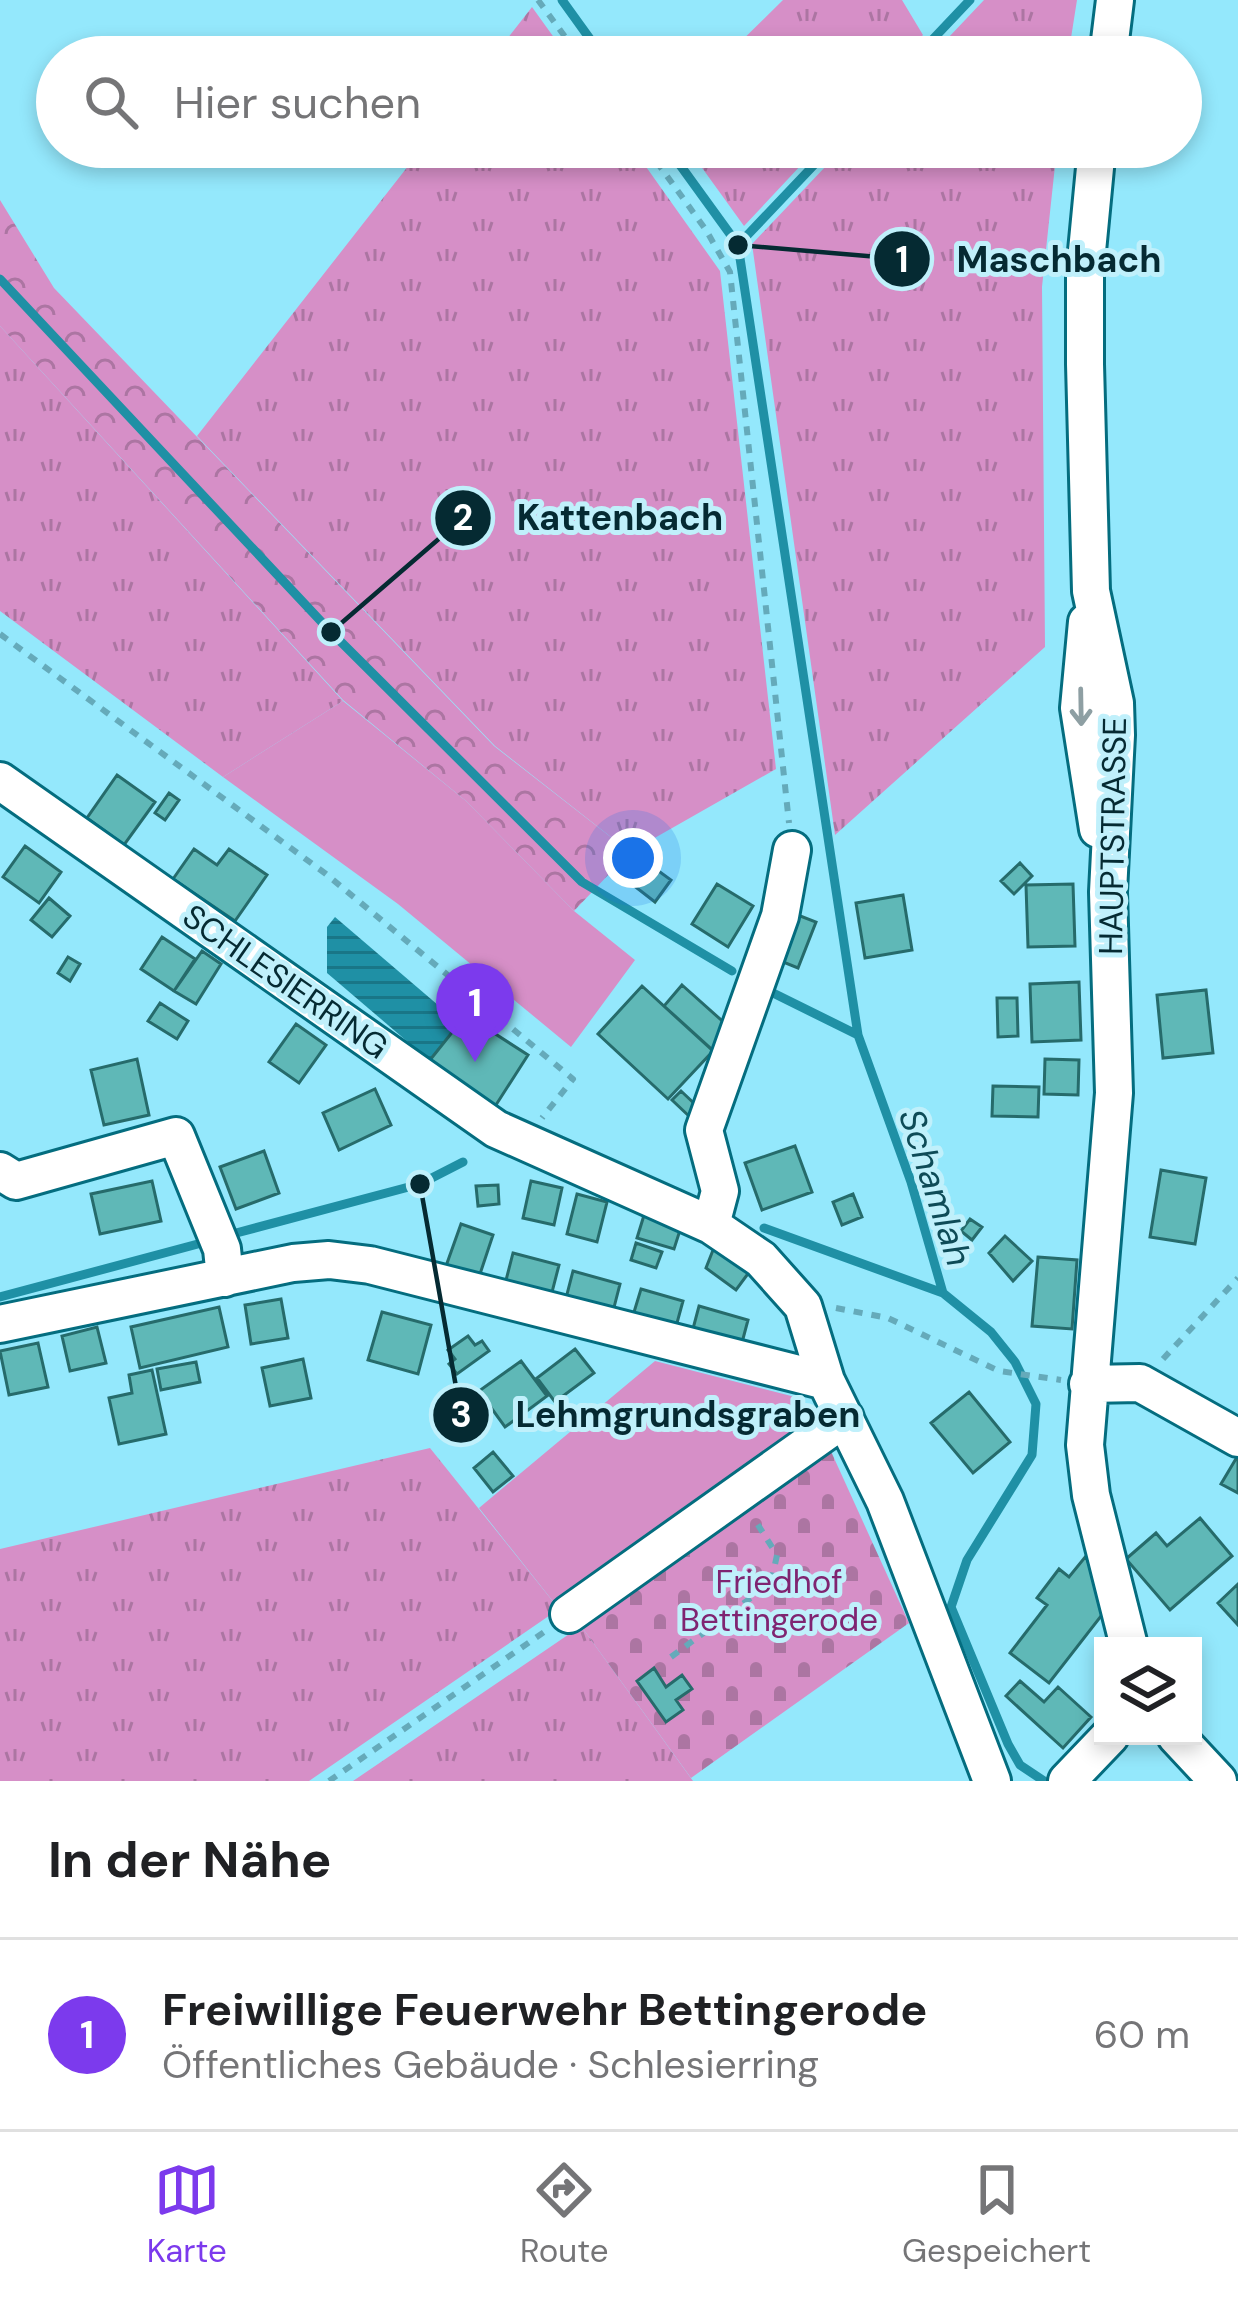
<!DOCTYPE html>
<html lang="de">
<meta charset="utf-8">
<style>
body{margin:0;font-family:"DM Sans",sans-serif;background:#f2f2f2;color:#202124}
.controls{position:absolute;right:36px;bottom:36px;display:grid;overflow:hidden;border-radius:0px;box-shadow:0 6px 18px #0003}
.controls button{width:108px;height:108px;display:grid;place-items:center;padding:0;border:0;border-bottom:3px solid #e0e0e0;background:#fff;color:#202124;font:60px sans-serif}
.you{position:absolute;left:633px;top:858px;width:42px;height:42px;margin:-30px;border:9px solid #fff;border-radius:50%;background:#1a73e8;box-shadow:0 0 0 18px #1a73e833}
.badge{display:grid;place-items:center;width:78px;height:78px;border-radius:50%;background:#7c3aed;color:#fff;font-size:39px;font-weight:700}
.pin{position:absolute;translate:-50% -99px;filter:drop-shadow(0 3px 6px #0008)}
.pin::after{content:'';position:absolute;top:63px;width:42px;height:36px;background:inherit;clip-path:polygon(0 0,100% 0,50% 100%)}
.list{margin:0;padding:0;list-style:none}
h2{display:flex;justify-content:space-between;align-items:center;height:156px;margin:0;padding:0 48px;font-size:51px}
h2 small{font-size:39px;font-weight:400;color:#757577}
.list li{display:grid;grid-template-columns:78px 1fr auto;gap:36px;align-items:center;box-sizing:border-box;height:192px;padding:0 48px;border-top:3px solid #e0e0e0}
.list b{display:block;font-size:45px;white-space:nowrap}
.list p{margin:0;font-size:39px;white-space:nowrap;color:#757577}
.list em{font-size:39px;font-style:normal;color:#757577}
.icon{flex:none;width:66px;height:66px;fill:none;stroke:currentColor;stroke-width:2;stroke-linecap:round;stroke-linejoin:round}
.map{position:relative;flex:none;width:1238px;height:1781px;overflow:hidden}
.search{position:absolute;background:#fff;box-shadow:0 6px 18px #0003;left:36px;right:36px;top:36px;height:132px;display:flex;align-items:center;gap:30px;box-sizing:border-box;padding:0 42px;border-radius:66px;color:#757577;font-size:45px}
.sheet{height:348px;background:#fff}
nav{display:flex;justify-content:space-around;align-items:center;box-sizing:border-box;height:168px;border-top:3px solid #e0e0e0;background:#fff;font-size:33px;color:#757577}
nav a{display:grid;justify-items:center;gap:6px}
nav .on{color:#7c3aed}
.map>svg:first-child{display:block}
.grass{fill:url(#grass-tufts)}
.forest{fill:url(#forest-crowns)}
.cemetery{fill:url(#cemetery-stones)}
.green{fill:#d68fc7}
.water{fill:url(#water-rules)}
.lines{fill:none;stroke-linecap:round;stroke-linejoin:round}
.stream{stroke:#1f90a5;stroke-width:9}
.building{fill:#5fb8b7;stroke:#266b6b;stroke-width:3}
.minor-casing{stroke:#046d7f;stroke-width:42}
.path{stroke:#65aaba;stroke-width:6;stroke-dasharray:9 9;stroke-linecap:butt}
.minor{stroke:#fff;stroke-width:36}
.oneway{stroke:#8e9fa3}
.labels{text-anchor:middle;stroke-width:10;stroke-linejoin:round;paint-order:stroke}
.street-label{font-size:33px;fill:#052a32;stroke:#c0f0fb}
.park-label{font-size:33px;fill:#7f2471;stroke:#c0f0fb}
.water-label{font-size:36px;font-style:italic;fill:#0e4b57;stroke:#c0f0fb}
.leader{fill:none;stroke:#052a32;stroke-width:4.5}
.callout-dot{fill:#052a32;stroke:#c0f0fb;stroke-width:4.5}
.mark-label{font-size:36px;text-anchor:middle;font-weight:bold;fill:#fff}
.callout-label{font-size:36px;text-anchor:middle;font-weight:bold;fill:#052a32;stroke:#c0f0fb;stroke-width:10;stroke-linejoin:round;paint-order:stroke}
</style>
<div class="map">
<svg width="1238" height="1781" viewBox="0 0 1238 1781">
<defs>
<pattern id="grass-tufts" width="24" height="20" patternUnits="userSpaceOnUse" patternTransform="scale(3)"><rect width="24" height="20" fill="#d68fc7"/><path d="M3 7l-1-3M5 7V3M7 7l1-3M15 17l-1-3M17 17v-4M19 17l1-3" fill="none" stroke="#ac75a2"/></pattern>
<pattern id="forest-crowns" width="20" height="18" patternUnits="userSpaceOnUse" patternTransform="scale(3)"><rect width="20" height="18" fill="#d68fc7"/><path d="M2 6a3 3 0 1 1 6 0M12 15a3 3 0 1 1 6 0" fill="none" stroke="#ac75a2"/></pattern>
<pattern id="cemetery-stones" width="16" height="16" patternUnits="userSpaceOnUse" patternTransform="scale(3)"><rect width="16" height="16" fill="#d68fc7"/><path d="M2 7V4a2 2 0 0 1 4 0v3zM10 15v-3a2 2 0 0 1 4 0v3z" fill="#ac75a2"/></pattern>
<pattern id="water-rules" width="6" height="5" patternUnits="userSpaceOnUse" patternTransform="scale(3)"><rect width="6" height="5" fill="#1f90a5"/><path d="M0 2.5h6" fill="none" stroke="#197687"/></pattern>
</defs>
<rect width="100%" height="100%" fill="#94e8fc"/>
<path class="grass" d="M783 0H902L923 35 902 57H725Z
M984 0H1077L1068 57H930Z
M532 7 568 57H493Z
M423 147H632L720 271 776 769 630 852 495 746 197 436Z
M687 147H818L744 226Z
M844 147H1057L1042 287 1045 647 835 835 752 244Z
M0 326 343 701 223 777 0 611Z
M430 1448 559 1609 309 1781H0V1549Z
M581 1626 693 1781H353Z"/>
<path class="forest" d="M0 200 54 288 494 746 630 852 574 911 466 801 343 700 0 326Z"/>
<path class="cemetery" d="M829 1447 909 1623 691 1778 581 1626Z"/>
<path class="green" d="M343 701 466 801 574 911 635 960 571 1047 398 904 223 777Z
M655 1361 803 1399 816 1423 559 1609 479 1508Z"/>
<path class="water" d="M335 917 459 1023 429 1060 327 973V927Z"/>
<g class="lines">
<path class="stream" d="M562 0 603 57
M916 57 970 0
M667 147 738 245 858 1035 911 1182 943 1293 991 1332 1015 1362 1036 1404 1032 1455 967 1560 951 1607 1008 1744 1020 1765 1044 1781
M738 245 831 147
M0 279 331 632 582 882 732 971
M769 991 858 1035
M764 1228 943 1293
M225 1236 420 1184 463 1162
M0 1297 209 1241"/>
</g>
<path class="building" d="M117 775 155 802 124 845 87 818Z
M169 793 179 800 165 820 155 813Z
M25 846 61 872 39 903 3 877Z
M194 849 217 865 229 849 267 875 235 921 173 879Z
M1020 863 1032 876 1014 894 1001 881Z
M649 864 671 880 655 902 633 885Z
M717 884 753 906 728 947 692 924Z
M1073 884 1075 946 1028 947 1026 885Z
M903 895 912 950 865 958 856 903Z
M49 898 70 916 52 937 31 920Z
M790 912 816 922 798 968 773 958Z
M162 937 195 959 174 991 141 969Z
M202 951 221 964 196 1004 174 991Z
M68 957 80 964 70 981 58 973Z
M1079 982 1081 1040 1032 1042 1030 984Z
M682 985 729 1027 717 1054 664 1006Z
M642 986 713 1051 668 1099 598 1034Z
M1206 990 1213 1053 1163 1058 1157 995Z
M997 998H1017L1018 1036 998 1037Z
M160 1003 188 1021 177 1039 148 1021Z
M466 1015 528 1055 494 1108 426 1065Z
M296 1024 326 1045 299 1083 269 1062Z
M137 1059 149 1115 104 1125 91 1070Z
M1045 1059 1079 1060 1078 1095 1044 1094Z
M993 1086 1039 1087 1038 1117 992 1116Z
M375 1089 391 1125 339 1150 323 1113Z
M681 1091 700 1109 691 1118 672 1100Z
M795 1146 812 1192 762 1210 745 1163Z
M264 1151 279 1193 236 1209 220 1167Z
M1161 1170 1206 1178 1195 1244 1150 1237Z
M152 1181 161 1221 100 1234 91 1194Z
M531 1181 562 1188 554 1225 523 1218Z
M498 1185 499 1204 478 1206 476 1186Z
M577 1194 607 1202 597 1242 567 1234Z
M853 1194 862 1217 842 1225 833 1202Z
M645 1212 682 1224 674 1249 637 1238Z
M970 1219 982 1227 972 1240 961 1231Z
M461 1224 493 1235 479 1277 446 1266Z
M1005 1236 1032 1261 1013 1281 989 1253Z
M636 1243 662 1252 656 1268 631 1260Z
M715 1245 750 1271 736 1290 706 1268Z
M513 1253 559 1265 550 1300 504 1288Z
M1038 1257 1077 1260 1072 1329 1032 1326Z
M573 1271 620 1284 611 1319 564 1306Z
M641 1289 683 1301 674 1334 631 1322Z
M281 1299 288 1338 251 1344 245 1305Z
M699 1306 748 1320 739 1354 690 1340Z
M219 1307 228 1347 140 1368 131 1327Z
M382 1312 431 1325 418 1374 368 1360Z
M97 1327 106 1363 70 1371 62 1336Z
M468 1336 475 1345 482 1341 489 1351 457 1374 449 1364 455 1359 448 1350Z
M38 1343 48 1387 9 1395 0 1351Z
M575 1349 594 1373 555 1402 537 1378Z
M303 1359 311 1398 270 1406 262 1368Z
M521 1361 547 1396 505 1427 479 1391Z
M196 1362 200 1382 161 1390 157 1369Z
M152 1370 166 1434 119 1444 109 1398 132 1393 129 1375Z
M969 1392 1010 1442 973 1473 931 1423Z
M493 1452 513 1476 493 1492 474 1468Z
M1237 1457H1238V1493L1221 1484Z
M1200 1518 1232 1556 1170 1610 1126 1559 1156 1533 1167 1546Z
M1086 1556 1105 1611 1049 1683 1010 1653 1047 1605 1037 1598 1059 1569 1069 1577Z
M1238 1584V1625L1218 1603Z
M654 1668 666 1687 682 1675 692 1689 676 1700 683 1710 666 1722 637 1681Z
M1020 1681 1044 1702 1058 1687 1091 1717 1063 1748 1006 1696Z"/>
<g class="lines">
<g class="minor-casing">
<path id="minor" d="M1108 57 1115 0
M1097 147 1085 272V364L1091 591 1115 703 1116 735 1108 892 1114 1093 1085 1445 1091 1495 1129 1646
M1087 622 1079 708 1098 829
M0 781 496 1129 711 1225 761 1259 803 1306 826 1381
M0 1171 16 1181 176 1136 222 1249 225 1278
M711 1225 720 1191 704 1130 780 916 792 850
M0 1324 293 1263 329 1260 370 1265 826 1381 885 1501 992 1781
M1088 1384 1140 1383 1238 1438
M569 1614 845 1418
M1176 1736 1218 1781
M1067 1781 1110 1736"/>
</g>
<path class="path" d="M538 0 580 57
M646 147 706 230 730 272 789 823
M0 634 326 874 573 1079 542 1118
M836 1308 888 1318 999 1371 1061 1380
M1163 1359 1238 1278
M671 1657 771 1583 777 1555 753 1517
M329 1781 547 1630"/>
<use href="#minor" class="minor"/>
</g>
<defs><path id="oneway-shaft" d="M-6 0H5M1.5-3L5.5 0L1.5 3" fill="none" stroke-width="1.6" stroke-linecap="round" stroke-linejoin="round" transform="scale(3)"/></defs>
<use class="oneway" href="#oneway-shaft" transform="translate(1081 707) rotate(89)"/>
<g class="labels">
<g class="street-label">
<text transform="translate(1112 836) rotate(-89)" y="12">HAUPTSTRASSE</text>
<text transform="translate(286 981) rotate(35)" y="12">SCHLESIERRING</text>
</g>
<g class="park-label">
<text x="779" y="1593">Friedhof<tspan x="779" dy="38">Bettingerode</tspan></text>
</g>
<g class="water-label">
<text transform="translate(936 1187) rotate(72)" y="13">Schamlah</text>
</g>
</g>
<path class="leader" d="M738 245L902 259M331 632L463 518M420 1184L461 1415"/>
<g class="callout-dot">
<circle cx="738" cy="245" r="12"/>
<circle cx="331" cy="632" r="12"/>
<circle cx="420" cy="1184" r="12"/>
<circle cx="902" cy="259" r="30"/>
<circle cx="463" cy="518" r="30"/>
<circle cx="461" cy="1415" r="30"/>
</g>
<g class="mark-label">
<text x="902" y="272">1</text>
<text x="463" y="530">2</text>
<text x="461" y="1427">3</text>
</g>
<g class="callout-label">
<text x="1059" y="272">Maschbach</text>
<text x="620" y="530">Kattenbach</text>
<text x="688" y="1427">Lehmgrundsgraben</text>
</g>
</svg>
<div class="controls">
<button><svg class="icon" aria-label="layers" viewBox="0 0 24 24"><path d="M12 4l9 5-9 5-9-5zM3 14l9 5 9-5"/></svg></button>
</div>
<div class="you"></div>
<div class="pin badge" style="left:475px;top:1062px">1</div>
<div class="search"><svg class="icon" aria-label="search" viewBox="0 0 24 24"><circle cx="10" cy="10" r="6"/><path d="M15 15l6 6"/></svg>Hier suchen</div>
</div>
<section class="sheet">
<h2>In der Nähe<small></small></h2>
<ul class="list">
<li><span class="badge">1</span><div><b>Freiwillige Feuerwehr Bettingerode</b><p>Öffentliches Gebäude · Schlesierring</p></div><em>60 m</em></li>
</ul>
</section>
<nav>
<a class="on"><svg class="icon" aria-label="map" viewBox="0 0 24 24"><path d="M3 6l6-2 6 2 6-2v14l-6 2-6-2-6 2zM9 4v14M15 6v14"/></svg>Karte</a>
<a><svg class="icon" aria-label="directions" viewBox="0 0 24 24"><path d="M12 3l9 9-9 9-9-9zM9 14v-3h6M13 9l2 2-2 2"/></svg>Route</a>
<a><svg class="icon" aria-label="saved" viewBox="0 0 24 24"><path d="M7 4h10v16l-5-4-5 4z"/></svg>Gespeichert</a>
</nav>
